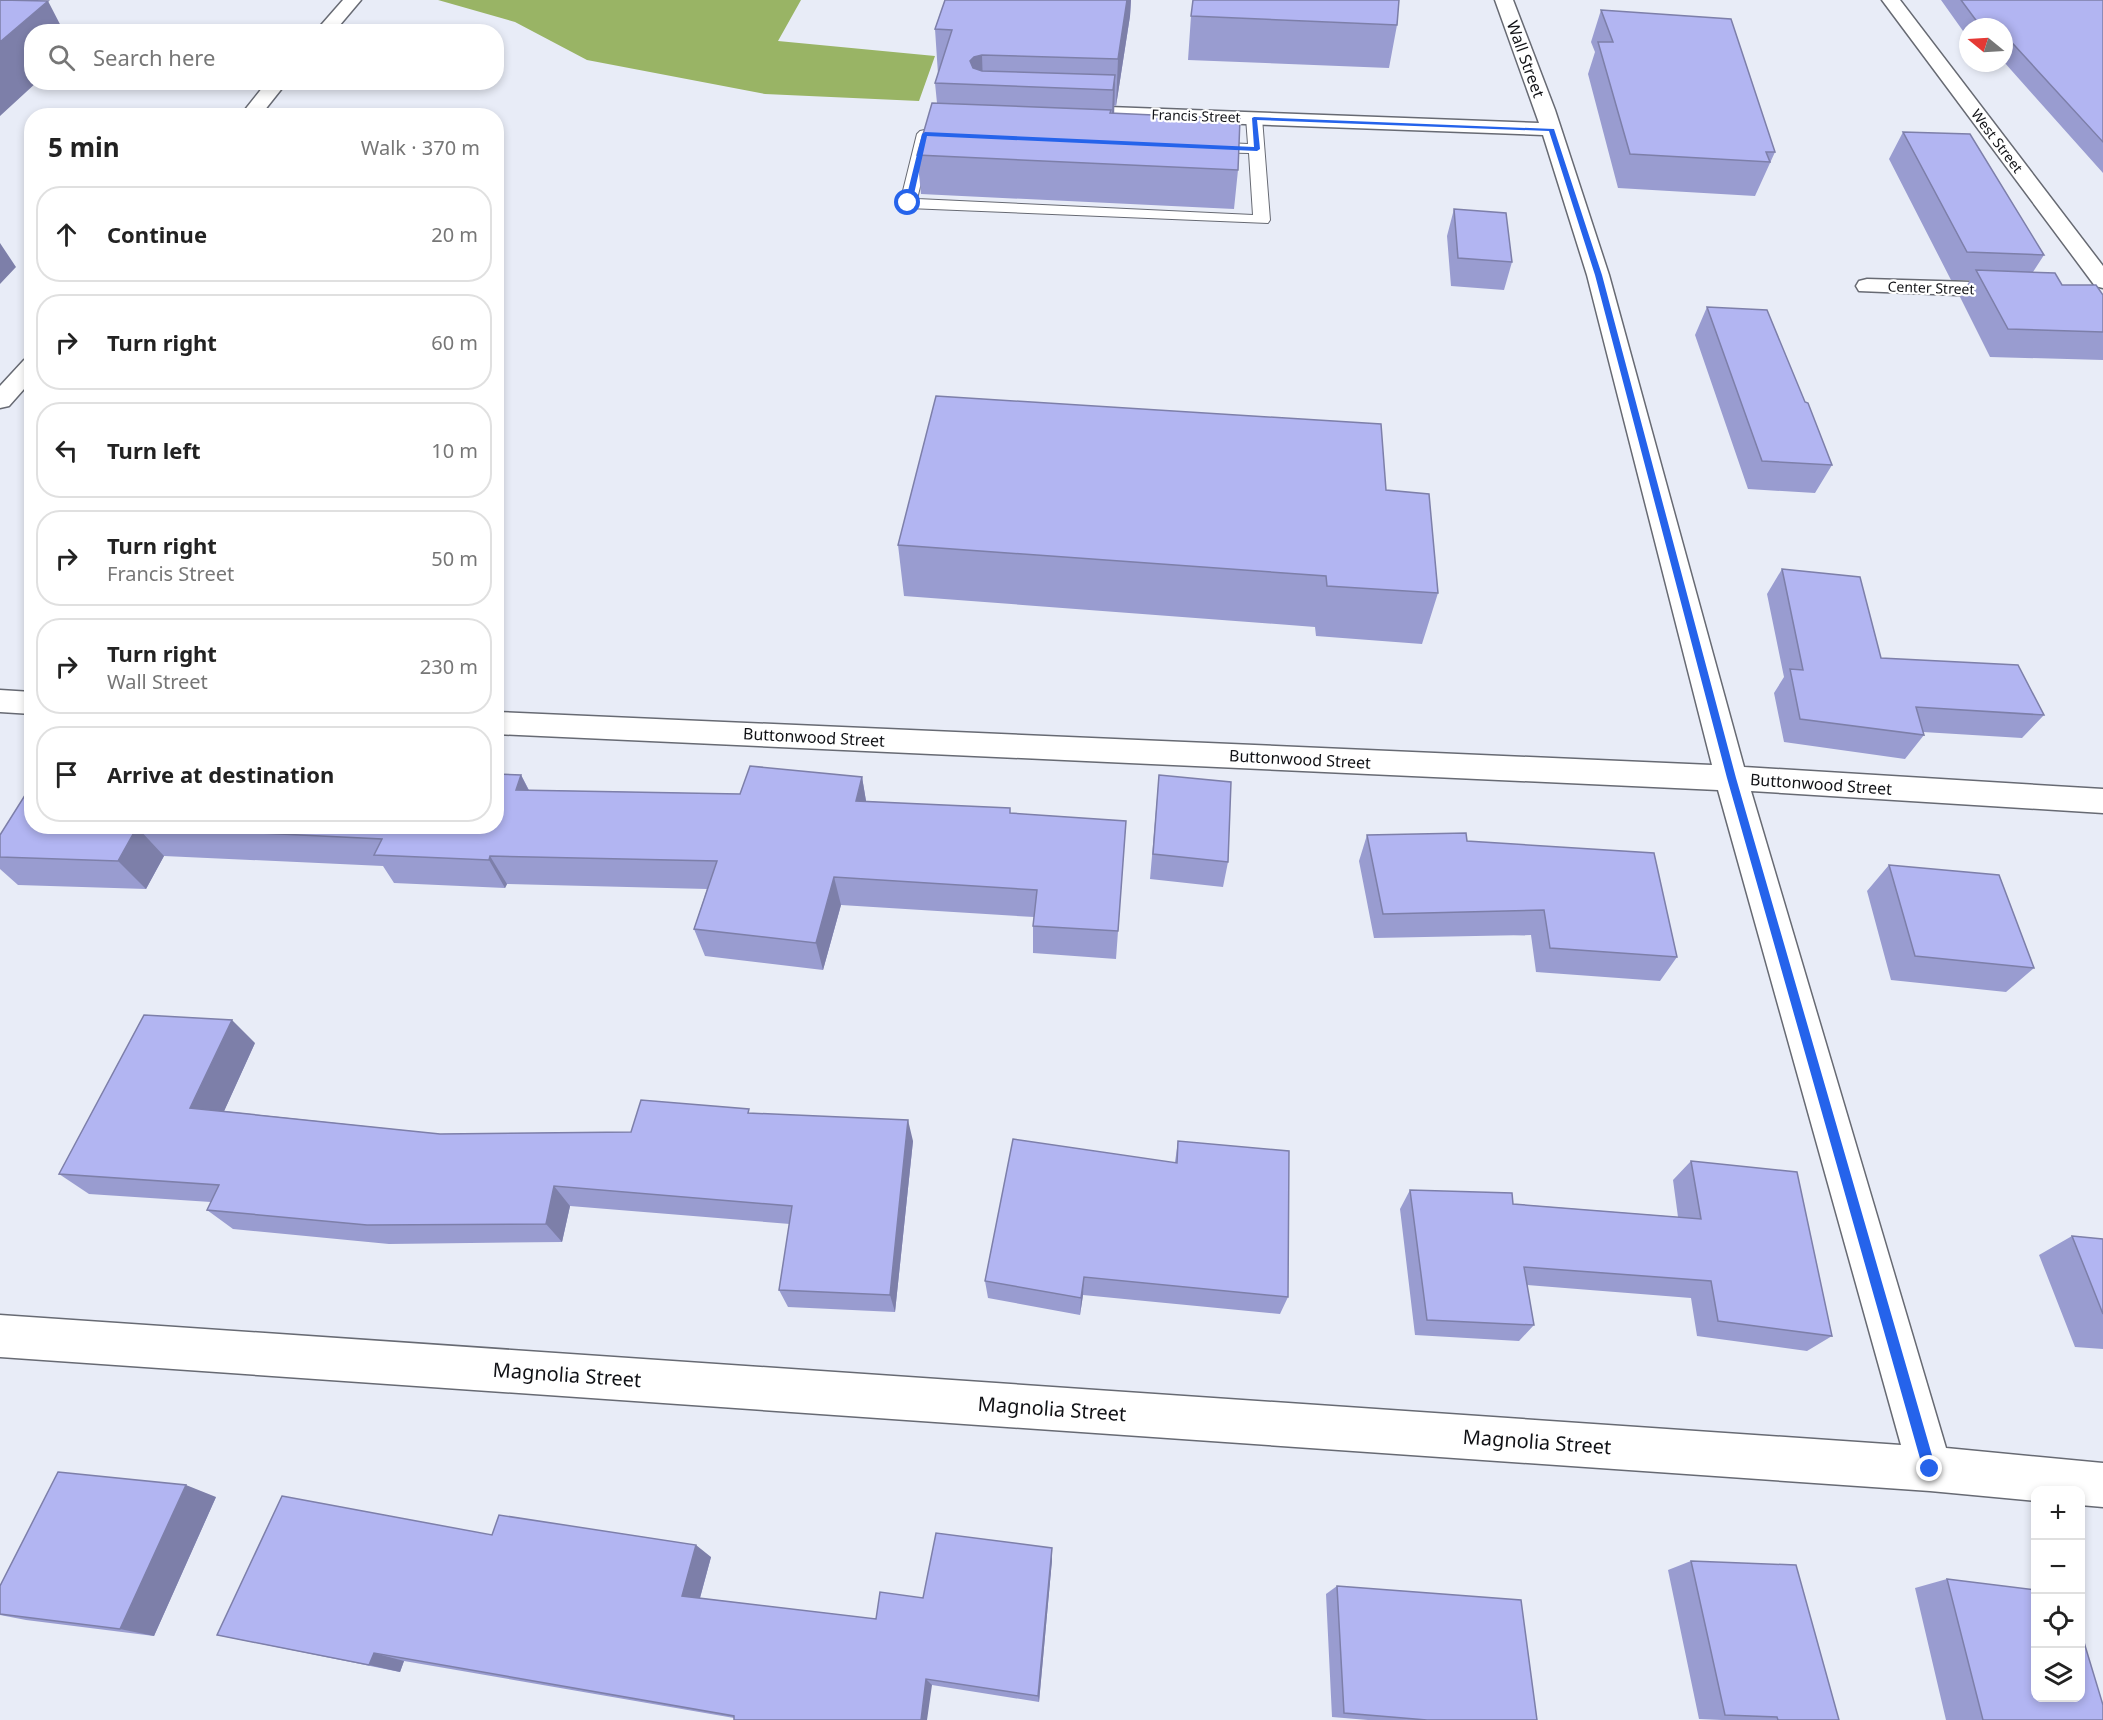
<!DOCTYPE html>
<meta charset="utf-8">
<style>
body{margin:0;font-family:"Noto Sans",sans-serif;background:#f2f2f2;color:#222}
.controls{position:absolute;right:18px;bottom:18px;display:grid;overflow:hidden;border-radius:12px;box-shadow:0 3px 9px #0003}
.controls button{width:54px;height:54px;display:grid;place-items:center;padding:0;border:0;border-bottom:2px solid #e0e0e0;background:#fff;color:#222;font:30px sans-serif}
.compass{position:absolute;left:1959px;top:18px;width:54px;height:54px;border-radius:50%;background:#fff;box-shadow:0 3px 9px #0003;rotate:288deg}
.stop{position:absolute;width:18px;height:18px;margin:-14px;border:4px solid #2563eb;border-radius:50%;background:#fff}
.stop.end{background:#2563eb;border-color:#fff;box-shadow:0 2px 6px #0008}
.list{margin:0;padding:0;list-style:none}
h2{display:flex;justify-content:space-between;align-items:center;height:78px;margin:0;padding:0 24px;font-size:26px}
h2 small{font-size:20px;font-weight:400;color:#767676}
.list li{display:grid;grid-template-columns:39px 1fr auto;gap:18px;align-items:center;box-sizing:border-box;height:96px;margin:0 12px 12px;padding:0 12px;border:2px solid #e0e0e0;border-radius:24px}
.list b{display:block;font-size:22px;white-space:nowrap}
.list p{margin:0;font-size:20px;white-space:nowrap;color:#767676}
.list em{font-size:20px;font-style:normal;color:#767676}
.icon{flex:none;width:33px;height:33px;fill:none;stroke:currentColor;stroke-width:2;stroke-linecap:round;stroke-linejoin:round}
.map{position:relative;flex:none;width:2103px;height:1720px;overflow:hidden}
.search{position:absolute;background:#fff;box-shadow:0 3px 9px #0003;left:24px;top:24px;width:480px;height:66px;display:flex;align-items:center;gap:15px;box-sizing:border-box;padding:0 21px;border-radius:24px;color:#767676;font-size:22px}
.panel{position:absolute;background:#fff;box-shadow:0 3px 9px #0003;left:24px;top:108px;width:480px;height:726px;border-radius:24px}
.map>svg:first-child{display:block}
.forest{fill:#99b465}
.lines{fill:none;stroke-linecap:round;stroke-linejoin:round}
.lane-casing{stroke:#676a73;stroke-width:2}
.street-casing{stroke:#676a73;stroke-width:3}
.secondary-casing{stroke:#676a73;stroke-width:3}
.lane{fill:#fff;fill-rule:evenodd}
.street{fill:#fff;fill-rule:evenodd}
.secondary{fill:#fff;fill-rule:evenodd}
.wall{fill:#999cd0}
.shaded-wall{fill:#7d7fa9}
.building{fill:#b2b5f2;stroke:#7d7fa9;stroke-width:1.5}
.route{fill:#2563eb}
.labels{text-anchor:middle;stroke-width:4.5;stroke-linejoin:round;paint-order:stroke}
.far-street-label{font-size:14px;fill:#111216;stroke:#fff}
.street-label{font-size:16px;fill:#111216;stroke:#fff}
.near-street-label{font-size:20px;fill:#111216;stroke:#fff}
</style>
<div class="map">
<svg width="2103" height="1720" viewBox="0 0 2103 1720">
<rect width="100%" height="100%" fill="#e8ecf7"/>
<path class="forest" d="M438 0H801L778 41 935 56 919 101 765 94 587 60 515 22Z"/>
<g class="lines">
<g class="lane-casing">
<path id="lane" d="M1254 113 1262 118 1270 220 1268 223 908 208 900 203 917 134 920 131 929 129 937 134 932 138 917 199 1253 215 1249 153 1205 152 1197 147 1205 142 1248 144 1246 118Z"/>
</g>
<g class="street-casing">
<path id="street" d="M1495 0H1513L1555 110 1609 275 1744 767 2103 789V813L1751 791 1946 1448 2103 1463V1507L2080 1505V1490H2036V1501L1930 1491 0 1357V1315L1901 1445 1718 790 496 734V712L1712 765 1587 275 1543 135 1109 119 1102 117 1099 113 1102 109 1109 107 1539 123Z
M1882 0H1900L2103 266V288L2095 286Z
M1867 279 2008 283 2016 285 2019 290 2016 295 2008 297 1859 291 1856 286 1859 281Z
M0 690 32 692V714L0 712Z"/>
</g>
<g class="secondary-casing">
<path id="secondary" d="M343 0H361L334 32H315Z
M267 82H287L260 116H240Z
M32 358V380L9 406 0 408V386L24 360Z"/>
</g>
<use href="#lane" class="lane"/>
<use href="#street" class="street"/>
<use href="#secondary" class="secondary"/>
</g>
<path class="wall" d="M945 0H1131L1130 16 1116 106 1114 105V113L1238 170 1234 209 921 194 917 155 937 103 935 83 938 74 935 29Z
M1941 0H2103V173L2004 62V27H1968V38Z
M1601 10 1775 152 1755 196 1618 188 1588 74 1595 52 1591 42Z
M1191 16 1397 25 1389 68 1188 60Z
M1903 132 2044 255 2033 272 2062 285 2103 295V360L1990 357 1960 297 1970 280H1951L1889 159Z
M1454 209 1512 262 1504 290 1451 286 1447 236Z
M1707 307 1832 465 1815 493 1748 489 1695 335Z
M1386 490 1438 593 1422 644 1316 636 1315 627 904 596 898 545Z
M1782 569 1881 658 2044 715 2022 738 1923 732 1924 735 1905 759 1784 742 1774 693 1784 677 1767 594Z
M521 775 529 790 740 794 862 777 866 801 1010 813 1126 821 1116 959 1033 953V926L1034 917 841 905 823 970 705 956 694 929 707 889 507 884 505 888 394 883 383 866 164 856 146 889 18 885 0 869V835Z
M1159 775 1228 862 1223 887 1150 879Z
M1367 835 1467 841 1677 957 1660 981 1536 972 1531 935 1374 938 1359 861Z
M1889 865 2034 968 2006 992 1891 980 1867 891Z
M255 1043 224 1111 440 1134 631 1132 751 1113 913 1141 895 1312 788 1307 779 1290 790 1224 570 1206 562 1242 389 1244 233 1229 207 1210 211 1202 89 1194 59 1174Z
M1178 1141 1288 1297 1280 1314 1083 1295 1080 1315 988 1298 985 1281 1175 1162Z
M1691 1161 1832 1336 1807 1351 1697 1336 1691 1298 1527 1285 1534 1325 1519 1341 1415 1335 1400 1209 1410 1190 1513 1204 1678 1217 1673 1180Z
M2072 1236 2103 1239V1349L2075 1347 2039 1255Z
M216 1497 154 1636 26 1620 0 1615V1586Z
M492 1535 711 1557 700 1598 876 1619 923 1598 1052 1560 1039 1702 932 1685 734 1718 404 1661 400 1672 217 1635Z
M1691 1561 1839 1720H1722L1699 1719 1668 1570Z
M1947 1579 2103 1720H1946L1915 1588Z
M1337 1586 1537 1720H1368L1332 1717 1326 1594Z"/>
<path class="shaded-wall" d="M1127 0H1131L1130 16 1116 106 1118 59Z
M48 1 64 32H32V82H37L0 116V42Z
M982 55 983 85 971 84 970 61 974 57Z
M1115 75 1114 122 1111 136 1113 90Z
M0 243 16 267 0 284Z
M521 775 536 805 516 790Z
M862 777 867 807 856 801Z
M137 827 164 856 146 889 118 861Z
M490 856 507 884 505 888 489 860Z
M834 877 841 905 823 970 816 943Z
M232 1020 255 1043 216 1129 190 1108Z
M908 1120 913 1141 895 1312 890 1295Z
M554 1186 570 1206 562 1242 546 1224Z
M1084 1277 1083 1295 1080 1315 1081 1298Z
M186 1485 216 1497 154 1636 120 1629Z
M696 1545 711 1557 698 1605 682 1596Z
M1052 1548V1560L1039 1702 1038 1696Z
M374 1653 404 1661 400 1672 369 1665Z
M926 1679 932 1685 927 1720H921Z"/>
<path class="building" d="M0 0 48 1 0 42Z
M945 0H1127L1118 59 982 55 974 57 970 61 973 68 982 71 1115 75 1113 90 935 83 952 30 935 29Z
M1193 0H1399L1397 25 1191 16Z
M1961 0H2103V142L2004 34V27H1981Z
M1601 10 1731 19 1775 152H1766L1770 162 1630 154 1598 42H1613Z
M932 103 1111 110 1110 113 1240 119 1238 170 917 155Z
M1903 132 1970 134 2044 255 1967 252Z
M1454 209 1506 213 1512 262 1458 258Z
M1976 270 2055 273 2062 285H2096L2103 295V332L2008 329Z
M1707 307 1767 310 1805 402 1808 403 1832 465 1762 461Z
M936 396 1381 424 1386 490 1429 494 1438 593 1327 586 1326 576 898 545Z
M1782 569 1860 577 1881 658 2018 665 2044 715 1916 707 1924 735 1800 719 1790 669 1803 670Z
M750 766 862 777 856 801 1010 808V813L1126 821 1118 931 1033 926 1037 890 834 877 816 943 694 929 717 861 490 856 489 860 374 855 382 839 137 827 118 861 0 857V835L32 784V826H496V774L521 775 516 790 740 794Z
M1159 775 1231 782 1228 862 1153 854Z
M1466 833 1467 841 1654 853 1677 957 1550 948 1544 910 1383 914 1367 835Z
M1889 865 1999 875 2034 968 1915 956Z
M144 1015 232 1020 190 1108 440 1134 631 1132 641 1100 749 1109 748 1113 908 1120 890 1295 779 1290 792 1206 554 1186 546 1224 367 1225 207 1210 219 1185 59 1174Z
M1013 1139 1177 1163 1178 1141 1289 1151 1288 1297 1084 1277 1081 1298 985 1281Z
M1691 1161 1797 1172 1832 1336 1718 1321 1711 1281 1524 1267 1534 1325 1427 1320 1410 1190 1512 1193 1513 1204 1701 1219Z
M2072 1236 2103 1239V1314Z
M58 1472 186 1485 120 1629 0 1614V1586Z
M282 1496 492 1535 499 1515 696 1545 682 1596 876 1619 880 1592 923 1598 936 1533 1052 1548 1038 1696 926 1679 921 1720H734V1716L374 1653 369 1665 217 1635Z
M1691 1561 1796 1565 1839 1720H1778L1777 1717 1725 1715Z
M1947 1579 2036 1590V1698H2080V1629L2103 1705V1720H1983Z
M1337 1586 1521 1600 1537 1720H1427L1344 1713Z"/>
<path class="route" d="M1254 117 1554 129 1602 275 1736 778 1936 1469 1934 1474 1930 1476 1925 1474 1923 1469 1727 778 1595 275 1549 131 1257 120 1260 149 1257 151 927 136 912 203 908 205 905 203 922 134 925 132 1254 147 1252 118Z"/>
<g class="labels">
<g class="far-street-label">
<text transform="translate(1196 116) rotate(2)" y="5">Francis Street</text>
<text transform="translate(1997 141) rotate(53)" y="5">West Street</text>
<text transform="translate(1931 288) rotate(2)" y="5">Center Street</text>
</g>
<g class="street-label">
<text transform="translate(1526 59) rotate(70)" y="6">Wall Street</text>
<text transform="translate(814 737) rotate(3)" y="6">Buttonwood Street</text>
<text transform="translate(1300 759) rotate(3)" y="6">Buttonwood Street</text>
<text transform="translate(1821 784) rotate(4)" y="6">Buttonwood Street</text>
</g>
<g class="near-street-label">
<text transform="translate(567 1375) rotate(4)" y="7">Magnolia Street</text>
<text transform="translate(1052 1409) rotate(4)" y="7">Magnolia Street</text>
<text transform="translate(1537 1442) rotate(4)" y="7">Magnolia Street</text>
</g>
</g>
</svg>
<div class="controls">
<button>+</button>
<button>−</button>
<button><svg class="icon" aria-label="locate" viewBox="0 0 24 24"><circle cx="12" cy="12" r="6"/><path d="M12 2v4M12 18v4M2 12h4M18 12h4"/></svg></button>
<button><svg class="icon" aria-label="layers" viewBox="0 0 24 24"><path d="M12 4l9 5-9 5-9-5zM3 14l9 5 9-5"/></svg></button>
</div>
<svg class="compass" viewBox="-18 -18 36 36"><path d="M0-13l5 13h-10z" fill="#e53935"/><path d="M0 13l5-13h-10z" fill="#767676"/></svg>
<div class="stop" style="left:908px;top:203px"></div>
<div class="stop end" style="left:1930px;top:1469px"></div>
<div class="search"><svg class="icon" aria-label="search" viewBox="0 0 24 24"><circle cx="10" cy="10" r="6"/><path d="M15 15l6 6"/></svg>Search here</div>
<section class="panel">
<h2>5 min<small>Walk · 370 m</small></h2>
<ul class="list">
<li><svg class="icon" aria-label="ahead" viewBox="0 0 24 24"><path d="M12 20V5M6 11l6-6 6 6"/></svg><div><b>Continue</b></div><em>20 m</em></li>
<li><svg class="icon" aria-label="right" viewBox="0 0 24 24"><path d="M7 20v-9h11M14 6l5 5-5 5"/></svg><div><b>Turn right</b></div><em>60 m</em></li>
<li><svg class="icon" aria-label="left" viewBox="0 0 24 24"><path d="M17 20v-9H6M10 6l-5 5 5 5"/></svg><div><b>Turn left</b></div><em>10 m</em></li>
<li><svg class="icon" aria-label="right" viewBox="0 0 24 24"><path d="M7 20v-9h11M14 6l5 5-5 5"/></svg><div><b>Turn right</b><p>Francis Street</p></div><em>50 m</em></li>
<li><svg class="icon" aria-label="right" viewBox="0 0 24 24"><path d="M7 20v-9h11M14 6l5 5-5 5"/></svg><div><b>Turn right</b><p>Wall Street</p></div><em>230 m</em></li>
<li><svg class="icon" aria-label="arrive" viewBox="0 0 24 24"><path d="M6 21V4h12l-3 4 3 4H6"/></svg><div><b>Arrive at destination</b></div></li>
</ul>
</section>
</div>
